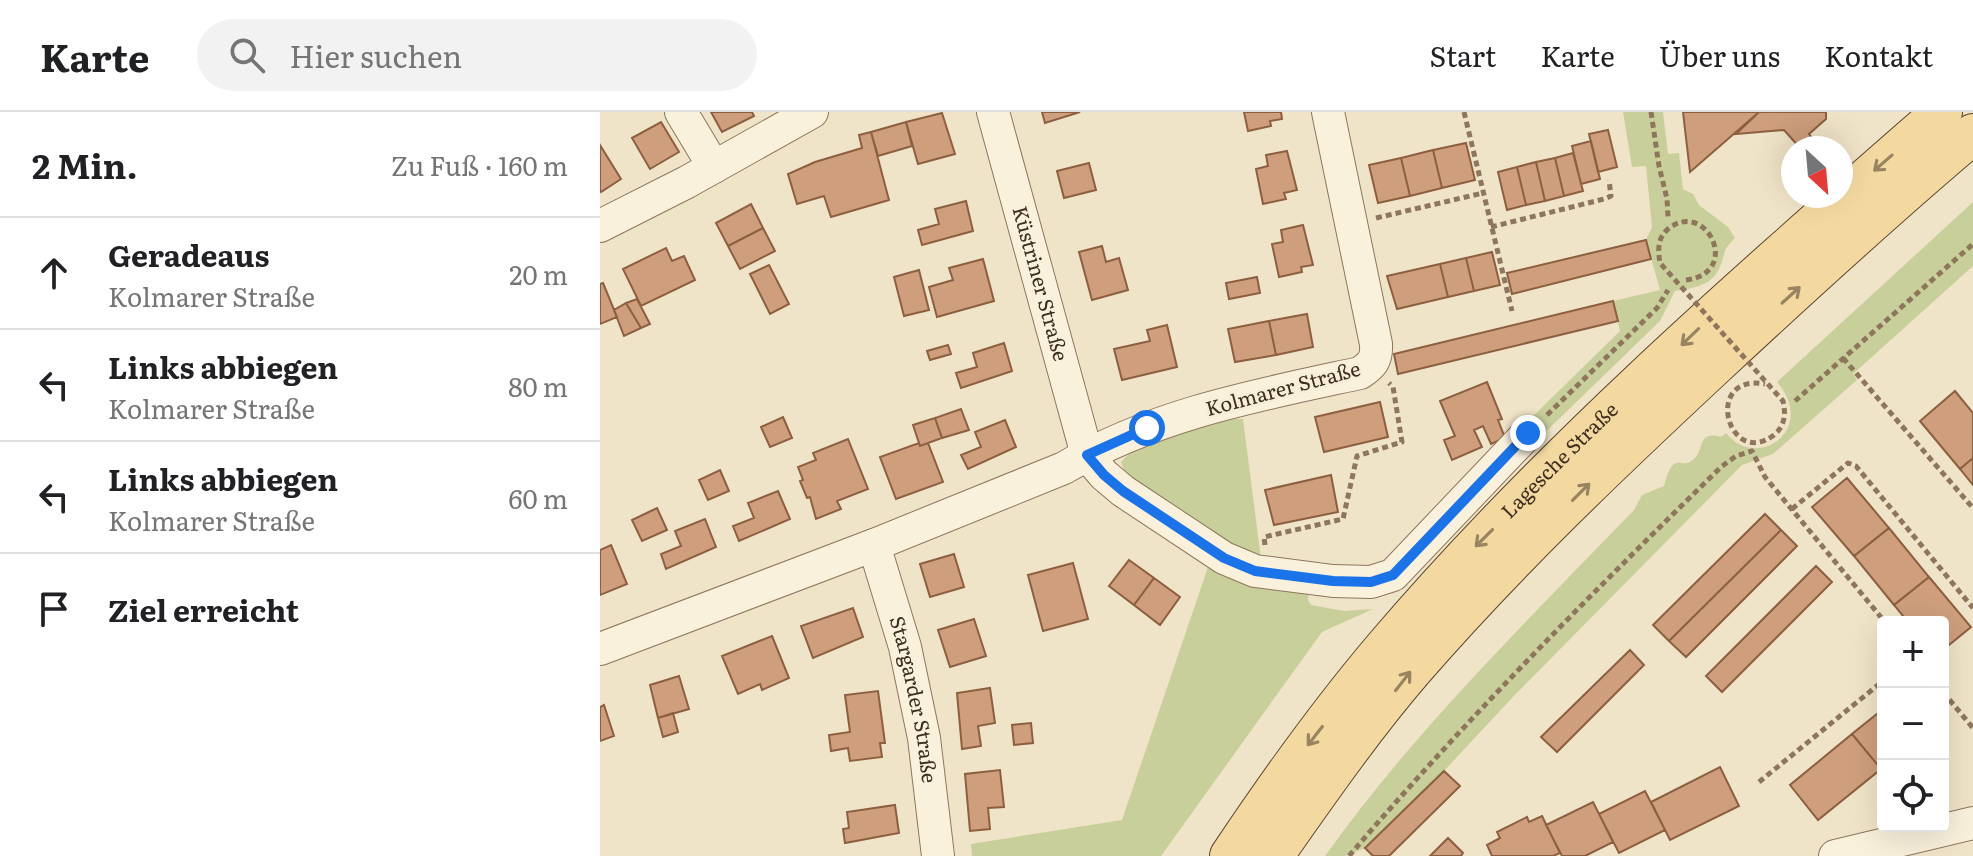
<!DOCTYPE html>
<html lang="de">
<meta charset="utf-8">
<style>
body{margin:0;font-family:Literata,serif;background:#f2f2f2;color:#202124}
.controls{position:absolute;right:24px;bottom:24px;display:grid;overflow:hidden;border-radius:8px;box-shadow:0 8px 32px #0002}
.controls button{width:72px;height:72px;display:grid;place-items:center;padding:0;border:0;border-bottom:2px solid #e0e0e0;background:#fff;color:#202124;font:40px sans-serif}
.compass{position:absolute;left:1181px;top:24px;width:72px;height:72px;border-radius:50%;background:#fff;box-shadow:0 8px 32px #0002;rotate:154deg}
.stop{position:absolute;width:24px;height:24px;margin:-18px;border:6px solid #1a73e8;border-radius:50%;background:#fff}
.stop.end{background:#1a73e8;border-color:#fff;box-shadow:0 2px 8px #0008}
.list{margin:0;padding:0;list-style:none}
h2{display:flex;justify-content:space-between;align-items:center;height:104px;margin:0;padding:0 32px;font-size:34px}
h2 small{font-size:26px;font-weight:400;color:#757577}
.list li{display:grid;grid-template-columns:52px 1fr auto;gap:24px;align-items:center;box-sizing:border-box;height:112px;padding:0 32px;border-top:2px solid #e0e0e0}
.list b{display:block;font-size:30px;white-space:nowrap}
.list p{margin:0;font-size:26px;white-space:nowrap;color:#757577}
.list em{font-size:26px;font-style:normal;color:#757577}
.icon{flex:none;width:44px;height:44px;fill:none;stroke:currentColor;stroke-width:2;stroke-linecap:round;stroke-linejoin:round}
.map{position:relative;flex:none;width:1373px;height:744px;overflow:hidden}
header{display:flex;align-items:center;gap:48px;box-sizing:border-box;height:112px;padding:0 40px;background:#fff;border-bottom:2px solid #e0e0e0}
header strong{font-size:38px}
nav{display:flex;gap:44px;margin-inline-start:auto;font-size:28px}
.search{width:560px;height:72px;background:#f2f2f2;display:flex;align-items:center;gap:20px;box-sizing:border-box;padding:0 28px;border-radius:44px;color:#757577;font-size:30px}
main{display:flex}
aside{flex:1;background:#fff}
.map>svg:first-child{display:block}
.green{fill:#c9cf9b}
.building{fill:#cf9f7d;stroke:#8d5f41;stroke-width:2}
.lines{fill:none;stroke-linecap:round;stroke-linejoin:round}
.minor-casing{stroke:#8d765c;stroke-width:34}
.major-casing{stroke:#5b4430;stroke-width:42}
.path{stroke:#8d765c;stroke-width:5;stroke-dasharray:6 4;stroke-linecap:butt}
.minor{stroke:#faf1dc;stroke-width:32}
.major{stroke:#f3d9a0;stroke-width:40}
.path-bridge{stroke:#8d765c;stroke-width:5;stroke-dasharray:6 4;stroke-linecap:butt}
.oneway{stroke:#988460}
.route{stroke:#1a73e8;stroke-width:10}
.labels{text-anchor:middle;stroke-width:6;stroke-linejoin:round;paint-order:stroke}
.street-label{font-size:20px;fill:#3d2e20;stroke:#f7eed8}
</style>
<header>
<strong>Karte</strong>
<div class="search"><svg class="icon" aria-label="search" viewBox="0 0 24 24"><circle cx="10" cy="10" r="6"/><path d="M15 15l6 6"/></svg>Hier suchen</div>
<nav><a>Start</a><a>Karte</a><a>Über uns</a><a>Kontakt</a></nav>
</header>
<main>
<aside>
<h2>2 Min.<small>Zu Fuß · 160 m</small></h2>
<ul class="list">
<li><svg class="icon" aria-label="ahead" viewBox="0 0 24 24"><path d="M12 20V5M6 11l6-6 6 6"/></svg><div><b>Geradeaus</b><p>Kolmarer Straße</p></div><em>20 m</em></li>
<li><svg class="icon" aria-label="left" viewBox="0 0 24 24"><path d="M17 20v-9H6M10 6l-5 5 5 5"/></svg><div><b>Links abbiegen</b><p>Kolmarer Straße</p></div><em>80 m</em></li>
<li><svg class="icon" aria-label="left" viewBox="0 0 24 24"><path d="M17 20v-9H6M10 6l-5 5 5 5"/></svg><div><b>Links abbiegen</b><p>Kolmarer Straße</p></div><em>60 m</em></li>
<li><svg class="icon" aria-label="arrive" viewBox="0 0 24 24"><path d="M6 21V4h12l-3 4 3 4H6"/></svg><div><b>Ziel erreicht</b></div></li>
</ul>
</aside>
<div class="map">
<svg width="1373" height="744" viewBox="0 0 1373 744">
<rect width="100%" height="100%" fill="#f0e4c8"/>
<path class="green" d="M1023 0H1063L1068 42 1079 41 1083 77 1093 82 1099 93 1128 115 1135 126C1122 138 1126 140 1120 155 1112 174 1093 176 1075 179L1060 209 932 333 919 318 1020 219 1013 189 1060 178 1046 128 1052 115 1046 54 1032 55Z
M1373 90V154L1253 262 1257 268 1173 342 1142 353 911 587 844 659 765 736 745 744H725C815 618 927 509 1034 398L1042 383 1064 374C1074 335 1081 360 1094 347 1105 337 1097 318 1121 325L1126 321C1157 360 1218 317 1177 270Z
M630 307H643L661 447 635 440 527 365 521 350C536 329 603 314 630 307Z
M609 452 709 477 708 488 711 493 744 499 773 497 722 520 561 744H372L371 732 522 708Z"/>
<path class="building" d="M111 0H152L154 4 122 20Z
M442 0H480L445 11Z
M644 0H681L682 7 670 9 671 14 648 19Z
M1083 0H1159L1090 60Z
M1159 0H1226V7L1209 22 1216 31 1209 36H1200L1184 18 1136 22Z
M342 1 355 42 318 52 306 10Z
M61 10 79 40 50 57 32 26Z
M306 10 312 34 278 44 271 20Z
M1008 18 1017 55 998 60 989 22Z
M271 20 289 88 231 105 224 84 197 92 188 62 215 50 262 36 259 23Z
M991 29 1000 67 981 72 972 34Z
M866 31 875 68 842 76 833 38Z
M0 33 21 67 1 80 0 78Z
M833 38 842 76 810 84 801 46Z
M687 39 697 78 684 81 686 87 663 92 656 57 668 54 666 43Z
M973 41 983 79 964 84 955 46Z
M801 46 810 84 778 91 769 53Z
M955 46 964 84 945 89 936 50Z
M936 50 945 89 926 93 917 55Z
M489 51 496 78 464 86 457 59Z
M917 55 926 93 907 98 898 60Z
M366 89 373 119 322 133 318 118 339 112 335 97Z
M151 92 163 116 128 134 116 111Z
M703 113 713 153 701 155 702 160 679 165 672 132 683 130 681 118Z
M163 116 175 139 140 157 128 134Z
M1046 128 1051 147 912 182 907 161Z
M502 134 506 150 519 146 528 178 492 188 479 140Z
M66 136 72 149 84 144 95 168 41 194 23 157Z
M892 140 900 173 874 179 866 146Z
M866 146 874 179 848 185 840 152Z
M383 147 394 189 337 205 329 175 353 168 349 156Z
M840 152 848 185 797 197 787 164Z
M169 153 189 192 170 202 150 162Z
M319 158 329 198 304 204 294 165Z
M657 165 660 181 629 187 626 171Z
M3 171 17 205 0 212V172Z
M37 187 50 212 41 216 26 191Z
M1013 189 1018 209 798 262 794 242Z
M26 191 41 216 24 224 14 198Z
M707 202 713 235 676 243 669 209Z
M669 209 676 243 635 250 628 217Z
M567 213 577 255 522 268 514 237 550 229 547 218Z
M404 231 412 259 361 276 356 261 377 255 373 241Z
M348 233 351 242 330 248 327 239Z
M887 270 902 307 898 308 905 326 891 332 883 314 874 318 882 335 852 348 844 328 855 324 840 289Z
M1355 279 1373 301V346L1360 357 1320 309Z
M780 290 788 325 724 340 715 305Z
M361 297 369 318 342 326 335 306Z
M183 305 192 326 170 335 161 315Z
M335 306 342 326 320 334 313 313Z
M405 308 416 335 368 357 361 343 381 335 375 320Z
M248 327 268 377 237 389 241 397 216 407 210 385 207 386 200 369 203 368 198 355 216 348 213 341Z
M319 331 320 334 328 331 343 370 296 387 280 345Z
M1373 346V373L1360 357Z
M120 358 129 379 108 388 99 368Z
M731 363 738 400 674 413 665 378Z
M1247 366 1289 416 1254 444 1212 395Z
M178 379 190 407 139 429 133 414 154 406 148 391Z
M57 396 67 418 42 429 32 408Z
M1165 402 1181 418 1069 529 1053 513Z
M105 407 116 435 66 457 61 442 81 434 75 419Z
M1289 416 1329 465 1294 493 1254 444Z
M1181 418 1197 434 1086 545 1069 529Z
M11 433 27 472 0 483V438Z
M354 442 364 475 330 485 320 452Z
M529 448 554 466 534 493 509 474Z
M473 451 488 507 443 519 428 463Z
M1216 454 1232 470 1122 580 1106 564Z
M1329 465 1371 515 1343 538V510H1308L1294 493Z
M554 466 580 485 560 513 534 493Z
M253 496 263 525 213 546 201 514Z
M374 507 386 544 350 555 338 518Z
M172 524 189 566 162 578 160 572 138 582 122 544Z
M1030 538 1044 553 957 640 941 625Z
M79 564 89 597 58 606 50 573Z
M390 576 395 611 378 614 381 634 362 637 357 581Z
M278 579 285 631H280L282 645 250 649 248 636 231 639 229 623 250 620 245 583Z
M4 593 14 624 0 629V595Z
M1283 597V655L1281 657 1252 622Z
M73 601 78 620 63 625 58 606Z
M431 611 433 631 414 633 412 613Z
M1252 622 1281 657 1218 708 1190 673Z
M1120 655 1139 694 1070 728 1051 690Z
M400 658 404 695 388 696 390 717 370 719 365 662Z
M844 659 860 674 789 744H773L765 736Z
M1045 679 1065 718 1019 741 999 702Z
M993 690 1013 730 985 744H962L946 713Z
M295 693 299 721 245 731 243 717 249 716 247 700Z
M942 704 960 741 953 744H892L887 733 900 726 897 720 927 705 929 710Z
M848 726 863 741 861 744H830Z"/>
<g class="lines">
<g class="minor-casing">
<g id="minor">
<path d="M81 0 114 55"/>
<path id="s1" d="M393 0 487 343 504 363 523 379 624 446 655 459 733 469 771 470 793 463 928 321"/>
<path d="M0 114 87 70 212 0"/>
<path id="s2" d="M274 433 305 535 324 626 338 744"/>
<path d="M0 537 274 433 464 356C555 302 658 283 760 261 772 253 777 248 776 232L728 0"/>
<path d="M1235 744 1373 711"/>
</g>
</g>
<g class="major-casing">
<g id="major">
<path id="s3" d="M630 744C678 672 729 601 785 535 952 339 1149 169 1342 0"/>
<path d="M673 744C718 680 763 615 814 556 907 449 1009 352 1112 256 1198 176 1284 97 1373 22"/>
</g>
</g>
<path class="path" d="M864 0 912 199
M1051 0 1059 54 1067 87 1068 105
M776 106 883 81
M891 115 1004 87 1011 84 1009 68
M1243 246 1373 396
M1195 289 1373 132
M947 303 1057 196 1068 178
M1192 397 1248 351 1256 354 1373 496
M665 433 664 425 743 407 757 344 802 330 793 275 789 271
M1343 580 1373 616
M1159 670 1283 569
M749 744C866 607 992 481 1121 355L1136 344 1152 339 1165 365 1285 510"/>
<use href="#minor" class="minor"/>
<use href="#major" class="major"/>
<path class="path-bridge" d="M1086 168C1143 161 1106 86 1068 117 1057 126 1058 139 1060 151L1183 289C1186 302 1185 314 1174 323 1128 358 1102 261 1165 272"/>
</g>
<defs><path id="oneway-shaft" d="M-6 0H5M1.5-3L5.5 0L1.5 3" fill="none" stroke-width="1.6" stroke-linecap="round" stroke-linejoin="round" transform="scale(2)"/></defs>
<g class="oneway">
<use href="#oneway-shaft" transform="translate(1283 51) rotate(139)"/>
<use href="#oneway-shaft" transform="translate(1191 183) rotate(-42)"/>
<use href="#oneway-shaft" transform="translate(1090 225) rotate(136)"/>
<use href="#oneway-shaft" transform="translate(981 380) rotate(-45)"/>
<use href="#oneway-shaft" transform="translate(884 426) rotate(135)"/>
<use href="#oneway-shaft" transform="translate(803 569) rotate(-52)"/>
<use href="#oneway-shaft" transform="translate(715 624) rotate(128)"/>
</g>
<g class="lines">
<path class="route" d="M547 316 487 343 504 363 523 379 624 446 655 459 733 469 771 470 793 463 928 321"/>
</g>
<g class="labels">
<g class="street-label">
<text dy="7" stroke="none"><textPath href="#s1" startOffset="178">Küstriner Straße</textPath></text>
<text transform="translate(683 277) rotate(-15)" y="7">Kolmarer Straße</text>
<text dy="7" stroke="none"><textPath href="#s3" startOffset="516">Lagesche Straße</textPath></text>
<text dy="7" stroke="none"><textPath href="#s2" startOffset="160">Stargarder Straße</textPath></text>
</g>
</g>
</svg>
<div class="controls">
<button>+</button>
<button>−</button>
<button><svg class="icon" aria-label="locate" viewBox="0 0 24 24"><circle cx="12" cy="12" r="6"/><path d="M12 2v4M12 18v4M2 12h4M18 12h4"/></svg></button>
</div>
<svg class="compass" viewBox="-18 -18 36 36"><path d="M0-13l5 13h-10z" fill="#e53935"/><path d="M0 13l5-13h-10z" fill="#757577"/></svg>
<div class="stop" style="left:547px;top:316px"></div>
<div class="stop end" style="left:928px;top:321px"></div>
</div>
</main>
